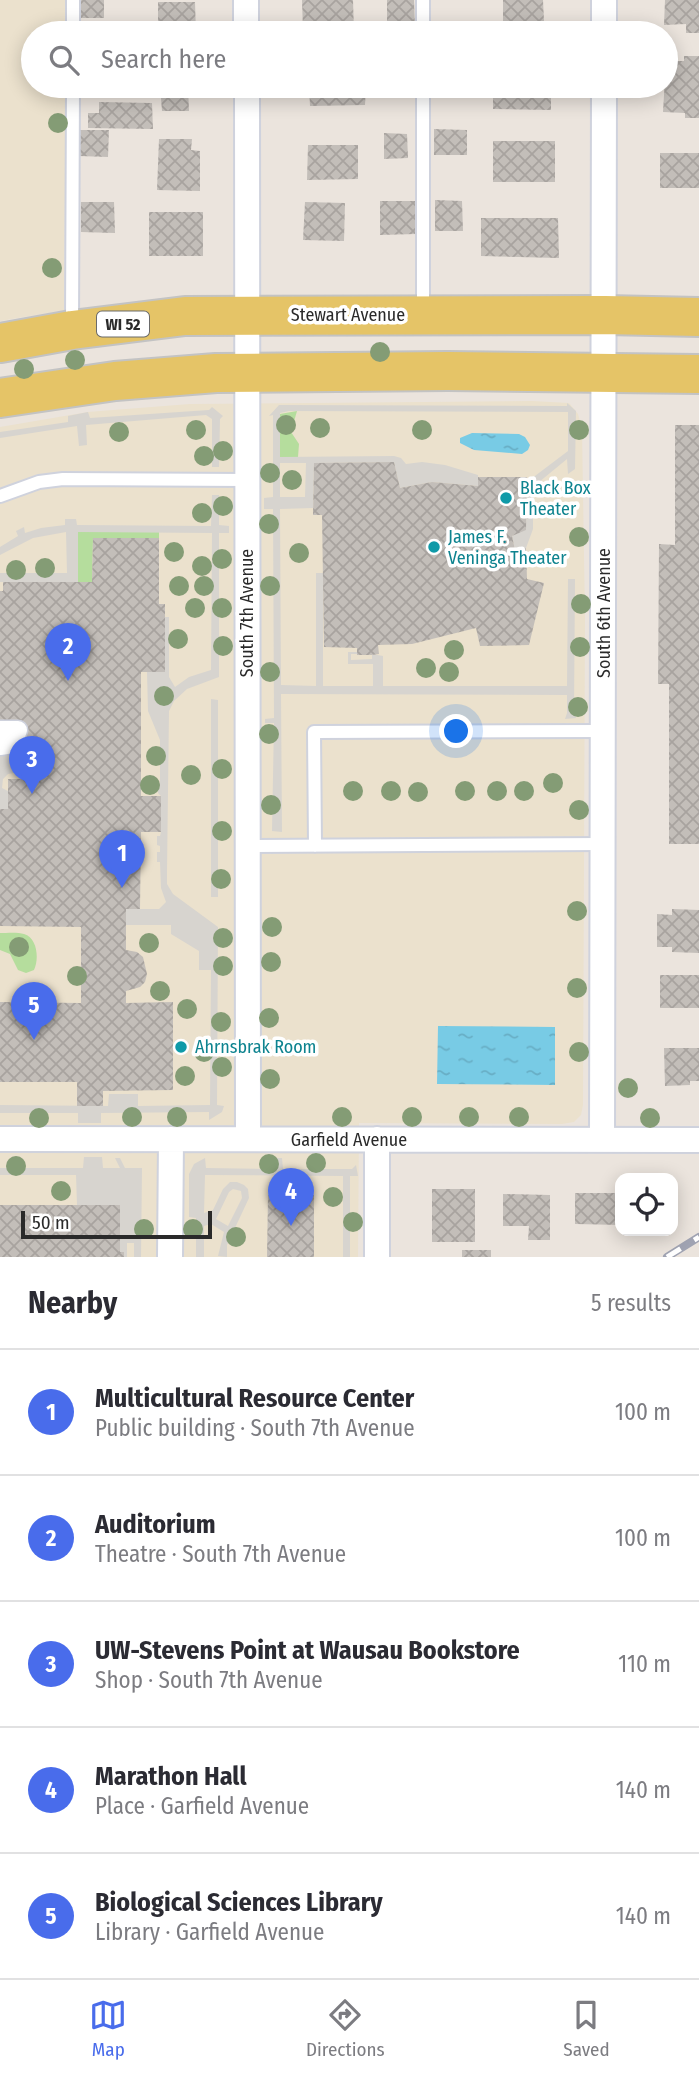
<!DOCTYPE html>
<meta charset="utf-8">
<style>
body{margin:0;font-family:"Fira Sans Condensed",sans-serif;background:#f7f7f7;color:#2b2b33}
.controls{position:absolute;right:21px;bottom:21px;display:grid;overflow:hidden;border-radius:14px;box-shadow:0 4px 18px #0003}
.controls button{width:63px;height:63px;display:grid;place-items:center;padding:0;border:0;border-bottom:2px solid #e1e1e2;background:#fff;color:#2b2b33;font:35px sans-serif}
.scale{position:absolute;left:21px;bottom:18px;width:191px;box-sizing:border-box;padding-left:7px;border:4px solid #2a2a2a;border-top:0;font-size:19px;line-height:24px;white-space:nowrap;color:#2a2a2a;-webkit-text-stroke:5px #fff;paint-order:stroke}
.you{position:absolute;left:457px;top:732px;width:24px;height:24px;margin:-18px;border:5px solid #fff;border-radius:50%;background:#1a73e8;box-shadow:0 0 0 10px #1a73e833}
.badge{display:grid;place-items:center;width:46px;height:46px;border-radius:50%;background:#496ceb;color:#fff;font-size:23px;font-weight:700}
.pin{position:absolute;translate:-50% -58px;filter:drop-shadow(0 2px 4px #0008)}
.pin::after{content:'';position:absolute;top:37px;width:24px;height:21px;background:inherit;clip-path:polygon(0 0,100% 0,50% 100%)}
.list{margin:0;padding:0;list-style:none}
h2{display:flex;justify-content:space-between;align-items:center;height:91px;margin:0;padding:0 28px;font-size:30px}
h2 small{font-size:23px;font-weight:400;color:#7c7c81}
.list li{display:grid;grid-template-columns:46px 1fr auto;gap:21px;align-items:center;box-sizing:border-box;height:126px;padding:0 28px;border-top:2px solid #e1e1e2}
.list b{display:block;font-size:26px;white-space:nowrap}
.list p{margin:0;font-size:23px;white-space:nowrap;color:#7c7c81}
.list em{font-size:23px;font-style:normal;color:#7c7c81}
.icon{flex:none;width:38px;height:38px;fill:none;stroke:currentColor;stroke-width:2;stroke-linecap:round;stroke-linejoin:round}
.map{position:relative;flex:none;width:699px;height:1257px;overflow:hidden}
.search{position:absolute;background:#fff;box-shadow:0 4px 18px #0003;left:21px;right:21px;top:21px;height:77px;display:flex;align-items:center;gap:18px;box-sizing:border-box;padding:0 24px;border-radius:38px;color:#7c7c81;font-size:26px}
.sheet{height:721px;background:#fff}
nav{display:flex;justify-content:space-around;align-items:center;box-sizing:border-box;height:98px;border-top:2px solid #e1e1e2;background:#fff;font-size:19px;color:#7c7c81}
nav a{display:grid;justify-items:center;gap:4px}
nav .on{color:#496ceb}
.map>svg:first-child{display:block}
.education{fill:#ebe1cd}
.garden{fill:#b5dd9d}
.plaza{fill:#d7d4cf;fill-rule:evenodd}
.water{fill:url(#water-ripples)}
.building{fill:url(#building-cross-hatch)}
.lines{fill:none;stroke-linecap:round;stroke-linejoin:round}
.service-casing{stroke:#cfd2dd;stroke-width:16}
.pedestrian-casing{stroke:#cfd2dd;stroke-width:21}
.minor-casing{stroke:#cfd2dd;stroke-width:28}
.primary-casing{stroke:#c3c3c3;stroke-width:42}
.service{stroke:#fff;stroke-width:12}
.pedestrian{stroke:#fff;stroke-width:18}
.minor{stroke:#fff;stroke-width:24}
.primary{stroke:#e5c467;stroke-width:38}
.rail-casing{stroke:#a0a3b2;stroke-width:8}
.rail{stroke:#fff;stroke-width:5;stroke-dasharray:16;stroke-linecap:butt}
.tree{fill:#849c75}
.culture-dot{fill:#0f9aa8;stroke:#fff;stroke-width:2.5}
.labels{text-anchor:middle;stroke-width:7;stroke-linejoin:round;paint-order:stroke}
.shield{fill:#fff;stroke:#6a6a6a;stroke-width:2}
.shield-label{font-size:16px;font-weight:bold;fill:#2a2a2a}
.street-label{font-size:18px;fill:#2a2a2a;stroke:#fff}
.culture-label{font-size:18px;fill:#0d838f;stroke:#fff;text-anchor:start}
</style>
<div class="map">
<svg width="699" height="1257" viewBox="0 0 699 1257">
<defs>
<pattern id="water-ripples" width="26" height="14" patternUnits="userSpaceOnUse" patternTransform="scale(1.75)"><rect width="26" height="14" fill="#78cbe5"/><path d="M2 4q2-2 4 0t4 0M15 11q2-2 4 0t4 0" fill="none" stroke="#68aec5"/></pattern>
<pattern id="building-cross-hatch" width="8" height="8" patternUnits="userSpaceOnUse" patternTransform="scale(1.75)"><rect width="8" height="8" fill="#c3beb9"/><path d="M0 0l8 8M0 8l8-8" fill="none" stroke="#a8a39f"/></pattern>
</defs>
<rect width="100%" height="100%" fill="#ebe4dd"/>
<path class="education" d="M0 0H66V33H33V86H66L64 310 0 321Z
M532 401 569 403 578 414 582 429 585 617 583 1105 581 1115 574 1122 562 1124 359 1123 358 1257H0V427L88 412 190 404Z"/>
<path class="garden" d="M297 411 291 432 299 444 298 457H280V414Z
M78 532H159V538H93L92 582H78Z
M0 933C7 933 18 932 24 934 38 938 39 960 34 970L26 973 18 970 10 954 0 950Z"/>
<path class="plaza" d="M567 403 576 411 575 469 568 474 567 459 533 487V529L526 548 515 550 512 536 526 529 527 482 568 451V412L289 411 280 413V457L394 456 401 458 406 464 422 462 445 465 478 475V486L432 482 400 488 394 462 314 463 313 508 280 509 281 685 316 686V573H323V686H373V664H348V652H357V654H351V660L372 659V654L383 656V686H567L568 579H575L574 710 576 718 565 719 567 713V695L281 694 282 832 272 831 274 723H265V719L274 718 273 509H264V498L273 497V415L269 416 279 405 567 406ZM280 463H306L305 497H280Z
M212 407 223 416 220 419 219 467H212V419L206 415 86 425 87 445 79 446 77 426 0 438V432L68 422V416L88 412 90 418 209 410Z
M212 495H219V525L229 526V533H219V677L187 689 174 701 169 711 167 872V884L173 894 218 927 217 1105 224 1106 222 1112 209 1120V1112L101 1113V1123H78V1113H0V1105L108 1106 109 1094H138V1106L210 1105 211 970H199V951L171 934V925H126V909H159L166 902 161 888 160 862H157V852H160V846L157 845V836H160L161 832V796L158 793V783H160V740L148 711 147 672 165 671V617H169V677L175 687 189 677 211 670 212 533 78 532V582H0V573H67L66 532 33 538 0 555V547L18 536 16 531 24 527 25 533 41 528 65 525V519H76L77 525 211 526Z
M211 699 218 700V897H211Z
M17 744H26L23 767 20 772 8 774 3 779 2 788 8 791V809H0V749Z
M84 1157H102L103 1168H120L115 1158H120L125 1168H142L141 1257H134V1243H127V1257H124V1252H120V1205H77L76 1175H0V1168H83Z
M205 1158 206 1168 275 1169 276 1158H282L283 1169H352L356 1165 358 1176H350V1257H343V1176L205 1175 204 1213 213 1210 223 1189 230 1182H237L244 1185 248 1189 249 1198 227 1245V1257L218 1256 224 1232 211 1224 204 1226V1257H196V1218L189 1217V1174L194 1164ZM233 1189 241 1191 242 1198 228 1226 216 1219 229 1192Z"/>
<path class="water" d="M472 433 519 434 525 437 530 445 528 450 522 454 474 450 460 443V438Z
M438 1026 555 1027V1085L437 1084Z"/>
<path class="building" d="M81 0H104V18H81Z
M302 0H353L354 32 303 31Z
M387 0H414L415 28H387Z
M503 0H543L544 21H557L556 33H509V22H503Z
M665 0H699V33H686V24L664 25Z
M158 2H195L196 33H158Z
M684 56H699V118H685V113L663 112 666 61H684Z
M160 86H188L189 111H162Z
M309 86H366L365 105 310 106Z
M493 86H551V110L493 109Z
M99 102 152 103 153 129 88 128V113H99Z
M434 129 467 130V155H434Z
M80 130H109L108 157 79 156Z
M384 133 407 134 408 158 384 159Z
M159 139H192L191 150 200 151V191L157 190Z
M493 141H555V182H493Z
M308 145H358V179L307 180Z
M660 153H699V188H660Z
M435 200 462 201 463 231H435Z
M380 201H416V234L380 235Z
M81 202H114L115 233 81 232Z
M305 202 345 203 344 241 303 240Z
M149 212H203V256H149Z
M481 218H558L559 258 481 256Z
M675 425H699V844H669V684H658L659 544 675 545Z
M394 462 400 488 432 482 478 486V477H527L526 530 512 536 515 550 526 548 527 579 544 583 529 645 480 646 476 628 412 644 378 645 379 654 372 655H357V648L324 647 322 515H313L314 463Z
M93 538H159V604H165V672H141V796H161V832H141L140 909H126V950L137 952 143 957 147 974 145 982 140 987 126 991V1003L173 1002V1090L103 1091V1106H77V1082H0V1002L81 1003V927L0 926V809H8V779H25L26 730H0V591H3V582H92Z
M672 909 699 910V953L672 952V947H657V914L672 915Z
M660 975H699V1008H660Z
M664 1048H699V1081H690V1085L665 1086Z
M287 1183 308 1184V1195H314V1257H267L268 1195H287Z
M432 1189H475V1242H432Z
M575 1193H620V1225L575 1224Z
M503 1194 550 1195V1240H528L529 1226H503Z
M0 1205H120V1252H124V1257H0Z
M462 1250H491V1257H462Z"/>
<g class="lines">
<g class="service-casing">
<path id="service" d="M73 0V33
M423 33V0
M423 86V311
M72 327 73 86
M0 496 39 482 63 479 247 480
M247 846 603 844
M315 846 314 732 604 731"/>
</g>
<g class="pedestrian-casing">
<path id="pedestrian" d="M0 730H18L13 744 0 746"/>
</g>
<g class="minor-casing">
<path id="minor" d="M246 0V33
M604 0V33
M247 86 248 1139
M0 1139 699 1140
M602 1140 604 86
M170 1257 171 1139
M377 1257V1139"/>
</g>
<g class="primary-casing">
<path id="primary" d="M0 343 72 330 185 316 605 315 699 317
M0 398 115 381 216 373 448 371 699 374"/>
</g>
<use href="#service" class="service"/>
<use href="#pedestrian" class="pedestrian"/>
<use href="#minor" class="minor"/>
<use href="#primary" class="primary"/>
<g class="rail-casing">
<path id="rail" d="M667 1257 699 1237"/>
</g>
<use href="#rail" class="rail"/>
</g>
<g class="tree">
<circle cx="58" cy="123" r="10"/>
<circle cx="52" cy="268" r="10"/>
<circle cx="380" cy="352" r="10"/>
<circle cx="75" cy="360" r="10"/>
<circle cx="24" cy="369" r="10"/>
<circle cx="286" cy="425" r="10"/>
<circle cx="320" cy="428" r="10"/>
<circle cx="196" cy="430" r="10"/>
<circle cx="422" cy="430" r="10"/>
<circle cx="579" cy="430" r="10"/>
<circle cx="119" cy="432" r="10"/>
<circle cx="223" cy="451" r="10"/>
<circle cx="204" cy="456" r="10"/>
<circle cx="270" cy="473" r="10"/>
<circle cx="292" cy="480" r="10"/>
<circle cx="223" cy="506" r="10"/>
<circle cx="202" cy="513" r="10"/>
<circle cx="269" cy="524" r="10"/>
<circle cx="579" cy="537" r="10"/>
<circle cx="174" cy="552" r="10"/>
<circle cx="299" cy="553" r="10"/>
<circle cx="222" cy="559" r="10"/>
<circle cx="202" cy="566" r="10"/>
<circle cx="45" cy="568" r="10"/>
<circle cx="16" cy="570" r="10"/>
<circle cx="179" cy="586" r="10"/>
<circle cx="204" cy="586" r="10"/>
<circle cx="270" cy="586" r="10"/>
<circle cx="581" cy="604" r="10"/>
<circle cx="195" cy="608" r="10"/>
<circle cx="222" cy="608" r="10"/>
<circle cx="178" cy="639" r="10"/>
<circle cx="223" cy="646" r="10"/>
<circle cx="580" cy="647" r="10"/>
<circle cx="454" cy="650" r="10"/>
<circle cx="426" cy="668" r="10"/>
<circle cx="270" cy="672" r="10"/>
<circle cx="449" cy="672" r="10"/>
<circle cx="164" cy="696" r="10"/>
<circle cx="578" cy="707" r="10"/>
<circle cx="269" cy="734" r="10"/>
<circle cx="156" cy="756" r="10"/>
<circle cx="222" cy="769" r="10"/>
<circle cx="191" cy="775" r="10"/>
<circle cx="553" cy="783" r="10"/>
<circle cx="150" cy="785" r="10"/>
<circle cx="353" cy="791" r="10"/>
<circle cx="391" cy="791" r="10"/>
<circle cx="465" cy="791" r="10"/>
<circle cx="497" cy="791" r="10"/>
<circle cx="524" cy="791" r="10"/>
<circle cx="418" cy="792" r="10"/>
<circle cx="271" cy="805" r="10"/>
<circle cx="579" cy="810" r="10"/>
<circle cx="222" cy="831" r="10"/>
<circle cx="221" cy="879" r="10"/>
<circle cx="577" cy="911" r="10"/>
<circle cx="272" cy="927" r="10"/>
<circle cx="223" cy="938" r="10"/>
<circle cx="149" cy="943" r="10"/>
<circle cx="19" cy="947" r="10"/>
<circle cx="271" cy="962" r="10"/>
<circle cx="223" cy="966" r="10"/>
<circle cx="77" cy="976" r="10"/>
<circle cx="577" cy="988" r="10"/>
<circle cx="160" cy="991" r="10"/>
<circle cx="187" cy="1009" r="10"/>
<circle cx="269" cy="1018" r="10"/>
<circle cx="221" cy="1022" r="10"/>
<circle cx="204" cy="1052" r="10"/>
<circle cx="579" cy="1052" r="10"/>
<circle cx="222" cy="1067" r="10"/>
<circle cx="185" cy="1076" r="10"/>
<circle cx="270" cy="1079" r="10"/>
<circle cx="628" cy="1088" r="10"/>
<circle cx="132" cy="1117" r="10"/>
<circle cx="177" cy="1117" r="10"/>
<circle cx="342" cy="1117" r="10"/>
<circle cx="412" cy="1117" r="10"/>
<circle cx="469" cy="1117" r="10"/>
<circle cx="519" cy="1117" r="10"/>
<circle cx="39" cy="1118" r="10"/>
<circle cx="650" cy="1118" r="10"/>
<circle cx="316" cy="1163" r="10"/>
<circle cx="269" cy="1164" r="10"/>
<circle cx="16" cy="1166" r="10"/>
<circle cx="61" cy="1191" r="10"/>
<circle cx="333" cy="1197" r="10"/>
<circle cx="353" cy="1222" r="10"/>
<circle cx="144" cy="1229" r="10"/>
<circle cx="193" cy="1229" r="10"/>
<circle cx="236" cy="1237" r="10"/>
</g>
<g class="culture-dot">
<circle cx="506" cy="498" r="7"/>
<circle cx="434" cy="547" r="7"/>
<circle cx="181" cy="1047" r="7"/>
</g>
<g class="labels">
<rect class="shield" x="97" y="311.5" width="52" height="25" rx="5"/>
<g class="shield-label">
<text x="123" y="330">WI 52</text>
</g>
<g class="street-label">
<text x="348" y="321">Stewart Avenue</text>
<text transform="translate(247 613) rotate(-90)" y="6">South 7th Avenue</text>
<text transform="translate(604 613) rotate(-90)" y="6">South 6th Avenue</text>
<text x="349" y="1146">Garfield Avenue</text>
</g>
<g class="culture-label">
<text x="520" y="494">Black Box<tspan x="520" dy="21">Theater</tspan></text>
<text x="448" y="543">James F.<tspan x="448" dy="21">Veninga Theater</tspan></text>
<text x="195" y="1053">Ahrnsbrak Room</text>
</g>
</g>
</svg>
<div class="controls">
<button><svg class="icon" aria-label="locate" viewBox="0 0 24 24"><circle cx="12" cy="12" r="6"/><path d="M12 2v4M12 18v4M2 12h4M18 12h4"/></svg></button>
</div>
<div class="scale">50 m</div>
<div class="you"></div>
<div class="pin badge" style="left:122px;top:888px">1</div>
<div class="pin badge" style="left:68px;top:681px">2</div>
<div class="pin badge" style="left:32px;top:794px">3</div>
<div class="pin badge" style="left:291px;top:1226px">4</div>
<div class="pin badge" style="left:34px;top:1040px">5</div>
<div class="search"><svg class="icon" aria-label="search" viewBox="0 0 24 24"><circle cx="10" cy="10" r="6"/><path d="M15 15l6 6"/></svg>Search here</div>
</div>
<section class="sheet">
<h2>Nearby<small>5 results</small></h2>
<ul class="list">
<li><span class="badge">1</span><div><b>Multicultural Resource Center</b><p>Public building · South 7th Avenue</p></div><em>100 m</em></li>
<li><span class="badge">2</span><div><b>Auditorium</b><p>Theatre · South 7th Avenue</p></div><em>100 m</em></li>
<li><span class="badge">3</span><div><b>UW-Stevens Point at Wausau Bookstore</b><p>Shop · South 7th Avenue</p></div><em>110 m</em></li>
<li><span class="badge">4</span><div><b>Marathon Hall</b><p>Place · Garfield Avenue</p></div><em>140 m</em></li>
<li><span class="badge">5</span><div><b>Biological Sciences Library</b><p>Library · Garfield Avenue</p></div><em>140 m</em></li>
</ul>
</section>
<nav>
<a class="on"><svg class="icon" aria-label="map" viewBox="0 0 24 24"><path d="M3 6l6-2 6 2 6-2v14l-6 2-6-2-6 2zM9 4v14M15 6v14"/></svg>Map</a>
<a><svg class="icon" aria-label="directions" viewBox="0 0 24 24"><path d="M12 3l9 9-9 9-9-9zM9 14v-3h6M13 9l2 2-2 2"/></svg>Directions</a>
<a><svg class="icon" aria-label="saved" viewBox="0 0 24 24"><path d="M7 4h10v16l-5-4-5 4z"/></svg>Saved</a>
</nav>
